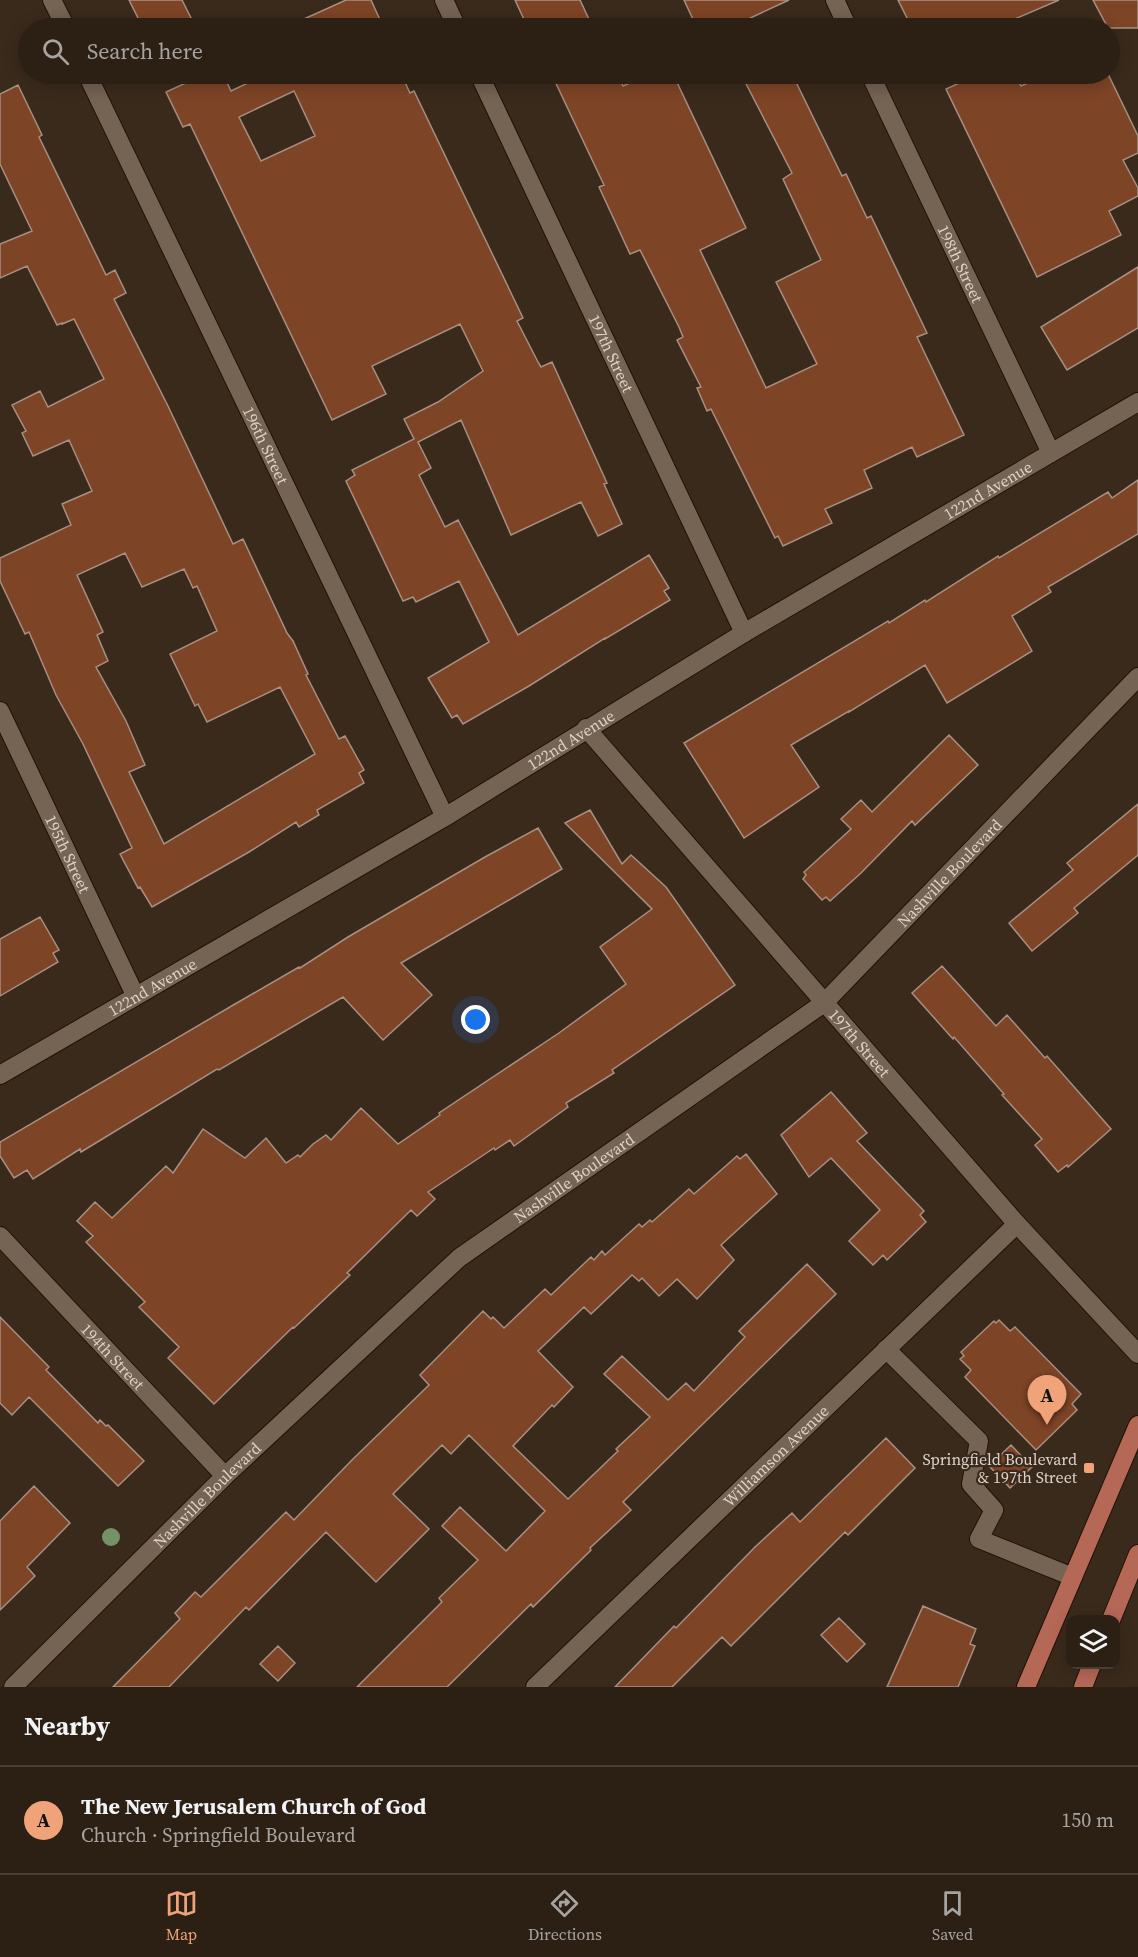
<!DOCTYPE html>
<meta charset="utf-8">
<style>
body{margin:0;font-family:"Source Serif 4",serif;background:#382d22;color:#f1f3f6}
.controls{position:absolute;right:18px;bottom:18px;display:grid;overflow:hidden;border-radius:12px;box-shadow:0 3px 15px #0003}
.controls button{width:54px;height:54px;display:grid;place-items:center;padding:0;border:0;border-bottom:2px solid #483e34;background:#2c2015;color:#f1f3f6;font:30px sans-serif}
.you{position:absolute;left:476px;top:1020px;width:21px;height:21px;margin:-15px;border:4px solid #fff;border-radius:50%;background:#1a73e8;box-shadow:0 0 0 9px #1a73e833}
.badge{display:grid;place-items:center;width:39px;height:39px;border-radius:50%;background:#f0a279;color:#111;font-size:20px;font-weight:700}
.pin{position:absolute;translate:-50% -50px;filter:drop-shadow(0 2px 3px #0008)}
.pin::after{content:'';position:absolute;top:32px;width:21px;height:18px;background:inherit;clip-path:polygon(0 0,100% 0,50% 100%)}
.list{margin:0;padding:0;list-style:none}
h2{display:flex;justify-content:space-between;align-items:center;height:78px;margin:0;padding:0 24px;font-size:26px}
h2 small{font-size:20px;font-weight:400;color:#a6a3a0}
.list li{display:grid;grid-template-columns:39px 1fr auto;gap:18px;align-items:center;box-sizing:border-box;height:108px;padding:0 24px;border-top:2px solid #483e34}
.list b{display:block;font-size:22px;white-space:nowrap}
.list p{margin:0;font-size:20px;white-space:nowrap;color:#a6a3a0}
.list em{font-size:20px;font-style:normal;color:#a6a3a0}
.icon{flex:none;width:33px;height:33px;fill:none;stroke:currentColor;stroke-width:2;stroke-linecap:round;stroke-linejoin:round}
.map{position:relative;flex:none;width:1138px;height:1687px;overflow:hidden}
.search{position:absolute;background:#2c2015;box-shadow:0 3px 15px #0003;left:18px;right:18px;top:18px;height:66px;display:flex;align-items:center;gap:15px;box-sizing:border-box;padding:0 21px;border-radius:33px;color:#a6a3a0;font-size:22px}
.sheet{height:186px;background:#2c2015}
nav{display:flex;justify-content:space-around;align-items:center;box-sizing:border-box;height:84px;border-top:2px solid #483e34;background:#2c2015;font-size:16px;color:#a6a3a0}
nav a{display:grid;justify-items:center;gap:3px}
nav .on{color:#f0a279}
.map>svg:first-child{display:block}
.building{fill:#7e4426;stroke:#a78f83;stroke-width:1.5;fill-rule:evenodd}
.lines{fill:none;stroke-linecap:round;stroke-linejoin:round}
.minor-casing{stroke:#211205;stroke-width:20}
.major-casing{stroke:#211205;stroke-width:20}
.minor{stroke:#756353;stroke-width:18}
.major{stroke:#b66857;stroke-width:18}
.tree{fill:#749264}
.poi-dot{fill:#f0a279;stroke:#3a2a1c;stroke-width:2}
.labels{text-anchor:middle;stroke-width:4.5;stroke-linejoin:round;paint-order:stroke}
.street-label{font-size:16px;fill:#dcd2c9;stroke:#3a2a1c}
.poi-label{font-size:16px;fill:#dcd2c9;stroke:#3a2a1c;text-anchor:end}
</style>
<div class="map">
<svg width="1138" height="1687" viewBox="0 0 1138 1687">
<rect width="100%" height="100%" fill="#3a2a1c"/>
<path class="building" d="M129 0H182L196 28H143Z
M346 0H371L381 22 366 28H284Z
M515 0H580L593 28H528Z
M684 0H789L748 19 752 28H697Z
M898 0H1059L994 28H912Z
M1093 0H1138V28H1108Z
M205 74H223L231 91 267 74H401L410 93 414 91 512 295 523 318 517 321 538 362 541 367 552 362 607 483 604 484 622 524 598 536 581 502 511 535 461 420 418 442 431 468 419 475 445 527 458 520 518 635 649 555 669 588 664 591 670 600 605 639V638L529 686 463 724 457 715 452 718 428 678 489 642 459 581 416 602 413 597 403 601 346 481 355 475 352 470 414 439 404 419 438 402 483 371 460 324 372 366 386 394 332 420 190 124 183 127 166 92ZM294 91 315 136 261 161 239 117Z
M554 74H617L623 86 651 74H673L746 228 700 250 766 388 817 364 776 282 821 260 783 179 792 173 741 74H792L842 176 846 174 867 218 871 216 927 333 917 337 964 435 917 457 912 447 864 470 872 488 825 509 832 523 783 546 778 536 775 538 711 409 707 411 697 388 701 387 677 340 683 337 679 327 640 250 630 254 599 187 604 185 552 75Z
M979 74H1015L1021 86 1048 74H1108L1138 136V153L1123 160 1138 188V196L1109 211 1121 235 1037 277 946 89Z
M18 85 42 135 39 137 106 275 115 270 126 293 114 299 168 406 233 544 243 539 287 633 293 641 308 674 306 675 339 739 345 736 364 770 359 773 364 783 317 810 319 815 299 827 296 822 249 852 152 907 140 887 138 888 120 854 132 848 83 744 56 695 29 632 25 634 0 581V558L71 525 62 504 92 491 69 440 33 456 22 433 26 431 12 405 40 391 48 407 104 379 74 319 62 324V323L57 325 27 266 0 278V244L32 231 0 164V94ZM125 553 142 587 184 569 193 588 197 586 217 631 170 654 195 706 198 704 207 722 280 687 315 754 164 844 129 772 145 765 126 721 96 667 108 661 97 635 103 632 77 575Z
M1138 267V328L1067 370 1041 327Z
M1138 480V534L1048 587 1051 592 1012 616 1032 651 947 703 925 665 849 712V711L791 745 819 787 744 838 684 743 888 621 889 623 925 600 926 602 998 556 999 558 1108 492 1112 498Z
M949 735 978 765 915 825 912 821 861 873 830 901 826 897 822 900 803 879 806 875 804 872 851 829 841 819 861 800 872 812Z
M1138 804V855L1074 908 1078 913 1032 951 1009 923 1073 870 1067 863Z
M590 810 622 864 631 855 666 887 735 985 612 1070 614 1073 566 1103 568 1107 514 1146 510 1140 495 1150 494 1148 428 1192 435 1199 417 1216 411 1210 347 1273 350 1275 294 1328 293 1327 214 1404 168 1358 179 1347 139 1307 145 1302 86 1242 93 1236 77 1221 95 1202 112 1218 166 1166 173 1173 203 1129 245 1158 266 1138 286 1163 298 1155 300 1157 313 1144 326 1135 331 1140 361 1108 398 1144 440 1115 439 1113 559 1033 626 984 600 947 652 909 565 823Z
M538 828 562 869 401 963 432 995 383 1040 343 997 219 1070 217 1069 81 1152 80 1149 33 1179 27 1170 14 1178 0 1156V1142L235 1004 299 967 300 968 348 937 485 857Z
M40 917 59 950 53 953 58 962 0 996V939Z
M942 966 996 1026 1007 1015 1045 1058 1047 1056 1111 1129 1068 1167 1067 1165 1058 1172 1035 1145 1042 1139 1002 1095 1004 1094 954 1037 953 1039 912 993Z
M831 1092 867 1133 857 1141 924 1211 920 1215 926 1222 887 1260 883 1255 873 1265 849 1241 880 1210 831 1158 809 1177 781 1135Z
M746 1154 777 1194 721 1245 734 1260 697 1299 677 1279 659 1296 642 1278 639 1281 632 1275 591 1314 584 1307 538 1351 573 1387 554 1407 552 1405 513 1446 568 1499 618 1451 616 1449 650 1417 604 1374 622 1356 668 1400 686 1383 694 1391 745 1337 739 1331 807 1264 836 1294 623 1502 631 1510 590 1548 591 1550 533 1607 531 1604 447 1687H357L442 1602 439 1598 478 1560 442 1526 460 1507 506 1551 545 1511 469 1435 451 1454 442 1445 393 1494 429 1529 376 1582 326 1532 249 1610 246 1607 169 1687H113L180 1619 175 1613 195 1592 201 1597 286 1512 294 1520 352 1460 429 1385 420 1375 483 1311 491 1319 493 1317 504 1328 545 1289 551 1295 591 1257 594 1260 602 1251 605 1255 639 1224 642 1227 650 1220 652 1222 689 1189 694 1194 737 1156 740 1159Z
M0 1317 49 1367 46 1370 98 1423 100 1420 106 1426 108 1425 144 1461 118 1486 29 1397 12 1415 0 1403Z
M999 1320 1010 1331 1015 1327 1081 1394 1072 1404 1077 1410 1036 1450 965 1377 971 1370 960 1359 964 1356 961 1352 994 1321 996 1323Z
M886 1438 915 1468 848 1535 845 1532 731 1646 722 1637 672 1687H615L674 1626 676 1628 755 1547 792 1513 800 1522Z
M1011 1445 1032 1467 1010 1488 989 1466Z
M34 1486 70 1523 27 1567 35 1576 0 1610V1521Z
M923 1606 976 1629 970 1644 975 1646 958 1687H887Z
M839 1618 865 1644 847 1662 821 1635Z
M278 1646 295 1663 278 1681 260 1664Z"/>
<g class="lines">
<g class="minor-casing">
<g id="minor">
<path d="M52 0 66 28"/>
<path d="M444 0 457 28"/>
<path d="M835 0 848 28"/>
<path id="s1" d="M87 74 445 817"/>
<path id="s2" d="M479 74 744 633"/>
<path id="s3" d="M870 74 1051 453"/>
<path id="s4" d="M0 711 135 995"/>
<path id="s5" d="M586 728 1017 1224 1138 1354"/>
<path id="s6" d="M0 1075 445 817 744 633 1138 402"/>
<path id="s7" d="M0 1236 225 1476"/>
<path d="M886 1349 979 1441 971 1484 994 1510 979 1539 1073 1577"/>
<path id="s8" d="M13 1687 225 1476 459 1258 824 1003 1138 677"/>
<path id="s9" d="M535 1687 1017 1224"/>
</g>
</g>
<g class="major-casing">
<path id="major" d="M1111 1620 1138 1554
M1026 1687 1138 1425
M1083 1687 1092 1664"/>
</g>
<use href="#minor" class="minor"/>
<use href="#major" class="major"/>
</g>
<circle class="tree" cx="111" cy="1537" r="9"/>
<rect class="poi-dot" x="1083" y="1462" width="12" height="12" rx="3"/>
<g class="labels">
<g class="street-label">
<text dy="6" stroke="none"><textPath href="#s3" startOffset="210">198th Street</textPath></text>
<text dy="6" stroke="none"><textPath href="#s2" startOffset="309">197th Street</textPath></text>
<text dy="6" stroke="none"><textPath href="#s1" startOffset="412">196th Street</textPath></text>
<text dy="6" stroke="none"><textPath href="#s6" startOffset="1148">122nd Avenue</textPath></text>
<text dy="6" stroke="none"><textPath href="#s6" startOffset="662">122nd Avenue</textPath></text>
<text dy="6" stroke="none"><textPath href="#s4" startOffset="158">195th Street</textPath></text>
<text dy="6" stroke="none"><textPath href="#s8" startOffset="1245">Nashville Boulevard</textPath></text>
<text dy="6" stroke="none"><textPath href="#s6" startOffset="176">122nd Avenue</textPath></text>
<text dy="6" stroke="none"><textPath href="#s5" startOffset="417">197th Street</textPath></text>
<text dy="6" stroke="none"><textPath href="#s8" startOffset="759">Nashville Boulevard</textPath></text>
<text dy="6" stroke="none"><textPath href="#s7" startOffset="165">194th Street</textPath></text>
<text dy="6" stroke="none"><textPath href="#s9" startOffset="334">Williamson Avenue</textPath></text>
<text dy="6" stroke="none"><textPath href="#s8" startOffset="273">Nashville Boulevard</textPath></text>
</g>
<g class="poi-label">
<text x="1077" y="1465">Springfield Boulevard<tspan x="1077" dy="18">&amp; 197th Street</tspan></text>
</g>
</g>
</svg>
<div class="controls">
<button><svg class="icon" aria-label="layers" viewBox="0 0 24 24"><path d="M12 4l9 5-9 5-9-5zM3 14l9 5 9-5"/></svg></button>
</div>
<div class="you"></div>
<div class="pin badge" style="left:1047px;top:1425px">A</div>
<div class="search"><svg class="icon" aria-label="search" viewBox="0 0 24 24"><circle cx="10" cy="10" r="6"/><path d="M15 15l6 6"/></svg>Search here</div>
</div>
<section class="sheet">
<h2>Nearby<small></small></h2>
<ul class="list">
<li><span class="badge">A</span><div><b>The New Jerusalem Church of God</b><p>Church · Springfield Boulevard</p></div><em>150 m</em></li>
</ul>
</section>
<nav>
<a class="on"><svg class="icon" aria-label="map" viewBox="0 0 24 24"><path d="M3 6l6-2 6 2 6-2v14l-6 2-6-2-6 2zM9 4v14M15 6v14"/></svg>Map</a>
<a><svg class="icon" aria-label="directions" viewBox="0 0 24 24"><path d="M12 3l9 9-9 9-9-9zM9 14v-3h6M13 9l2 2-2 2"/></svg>Directions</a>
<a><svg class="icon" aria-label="saved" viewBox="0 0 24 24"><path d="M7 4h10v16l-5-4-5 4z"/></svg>Saved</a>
</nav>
